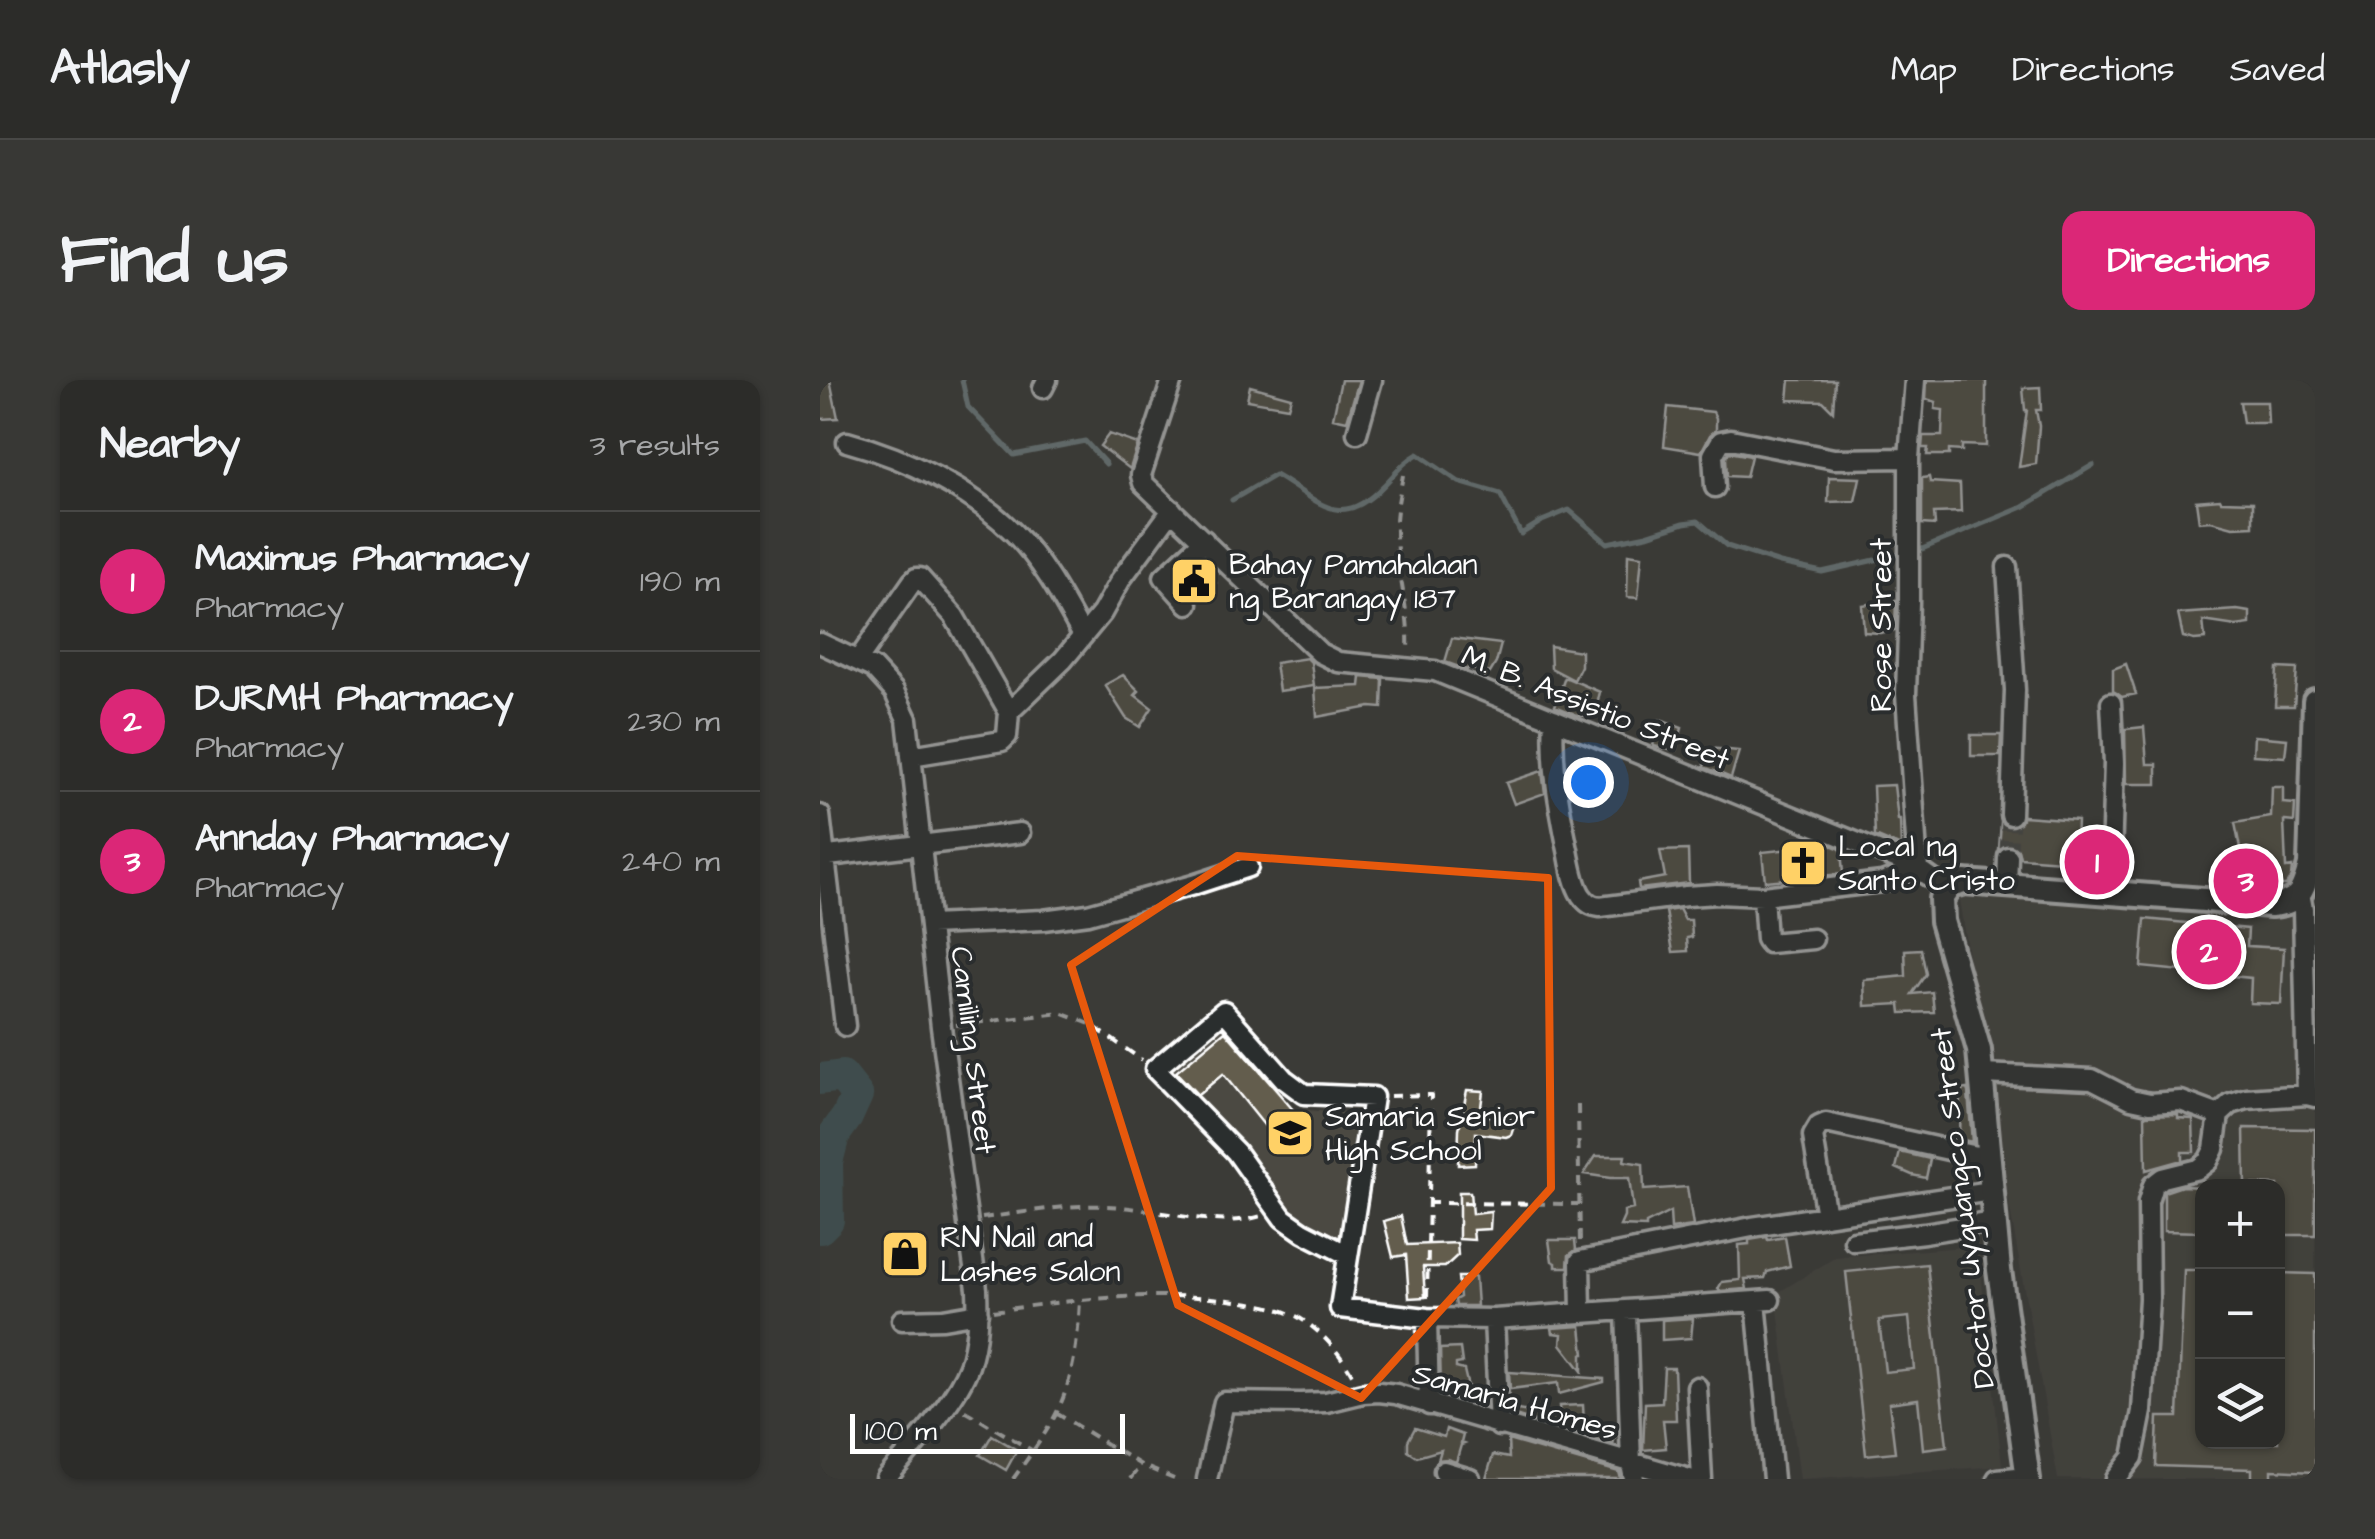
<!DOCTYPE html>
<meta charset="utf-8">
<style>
body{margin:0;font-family:"Architects Daughter",sans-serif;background:#383835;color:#f1f3f6}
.controls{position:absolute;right:30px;bottom:30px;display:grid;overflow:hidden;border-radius:20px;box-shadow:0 2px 8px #0004}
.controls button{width:90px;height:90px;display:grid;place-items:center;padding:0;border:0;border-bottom:2px solid #484846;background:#2c2c29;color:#f1f3f6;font:50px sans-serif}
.scale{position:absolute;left:30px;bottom:25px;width:275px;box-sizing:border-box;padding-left:10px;border:5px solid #fff;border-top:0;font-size:28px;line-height:35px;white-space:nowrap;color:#fff;-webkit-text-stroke:8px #2a2d2e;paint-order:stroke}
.you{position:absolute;left:768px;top:402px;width:35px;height:35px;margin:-25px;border:8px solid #fff;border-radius:50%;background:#1a73e8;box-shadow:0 0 0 15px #1a73e833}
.badge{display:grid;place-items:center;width:65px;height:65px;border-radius:50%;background:#db2777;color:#fff;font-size:32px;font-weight:700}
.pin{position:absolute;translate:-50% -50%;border:5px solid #fff;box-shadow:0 2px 10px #0006}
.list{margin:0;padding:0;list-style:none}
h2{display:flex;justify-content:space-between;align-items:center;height:130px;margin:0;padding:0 40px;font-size:42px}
h2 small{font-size:32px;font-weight:400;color:#a6a7a8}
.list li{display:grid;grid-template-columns:65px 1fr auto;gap:30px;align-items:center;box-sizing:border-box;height:140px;padding:0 40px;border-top:2px solid #484846}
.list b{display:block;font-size:38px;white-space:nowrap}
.list p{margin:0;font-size:32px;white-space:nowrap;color:#a6a7a8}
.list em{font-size:32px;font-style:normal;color:#a6a7a8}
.icon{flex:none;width:55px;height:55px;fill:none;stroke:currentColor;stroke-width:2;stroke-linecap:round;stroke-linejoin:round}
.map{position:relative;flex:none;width:1495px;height:1099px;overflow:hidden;border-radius:20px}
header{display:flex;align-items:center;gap:60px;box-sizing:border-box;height:140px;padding:0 50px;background:#2c2c29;border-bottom:2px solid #484846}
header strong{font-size:48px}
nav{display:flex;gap:55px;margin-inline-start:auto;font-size:35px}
.intro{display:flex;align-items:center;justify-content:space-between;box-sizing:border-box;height:240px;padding:0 60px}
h1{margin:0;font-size:70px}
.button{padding:25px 45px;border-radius:20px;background:#db2777;color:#fff;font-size:35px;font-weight:700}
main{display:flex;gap:60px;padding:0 60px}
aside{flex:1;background:#2c2c29;border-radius:20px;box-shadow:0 2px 8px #0004}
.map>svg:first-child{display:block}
.built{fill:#4b4942;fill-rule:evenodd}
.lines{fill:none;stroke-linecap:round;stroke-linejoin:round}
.stream{stroke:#8fa1a4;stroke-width:5}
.river{stroke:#456367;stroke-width:32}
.building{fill:#645d4d;stroke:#fff;stroke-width:2.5;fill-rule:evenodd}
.minor-tunnel{stroke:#4f4f4b;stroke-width:18;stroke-dasharray:18 9;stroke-linecap:butt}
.minor-casing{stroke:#fff;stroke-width:25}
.major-casing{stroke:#fff;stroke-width:30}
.path{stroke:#fff;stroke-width:4;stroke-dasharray:10 8;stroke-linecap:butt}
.minor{stroke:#2a2d2e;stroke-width:18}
.major{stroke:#2a2d2e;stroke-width:22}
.marked{fill:none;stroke:#e8590c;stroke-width:8;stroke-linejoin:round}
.labels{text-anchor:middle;stroke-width:8;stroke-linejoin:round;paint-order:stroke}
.poi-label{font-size:30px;fill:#fff;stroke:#2a2d2e;text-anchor:start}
.street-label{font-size:30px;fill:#fff;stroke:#2a2d2e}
</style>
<header>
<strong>Atlasly</strong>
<nav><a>Map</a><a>Directions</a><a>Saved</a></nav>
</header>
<div class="intro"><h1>Find us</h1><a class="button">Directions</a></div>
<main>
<aside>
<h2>Nearby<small>3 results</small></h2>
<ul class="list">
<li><span class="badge">1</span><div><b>Maximus Pharmacy</b><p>Pharmacy</p></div><em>190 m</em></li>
<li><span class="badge">2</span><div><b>DJRMH Pharmacy</b><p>Pharmacy</p></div><em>230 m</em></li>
<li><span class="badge">3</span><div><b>Annday Pharmacy</b><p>Pharmacy</p></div><em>240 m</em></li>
</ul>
</aside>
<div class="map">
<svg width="1495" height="1099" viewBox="0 0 1495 1099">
<rect width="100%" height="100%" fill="#3b3b37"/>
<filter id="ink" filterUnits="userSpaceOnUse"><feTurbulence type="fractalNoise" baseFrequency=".01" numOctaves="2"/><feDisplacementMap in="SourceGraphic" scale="20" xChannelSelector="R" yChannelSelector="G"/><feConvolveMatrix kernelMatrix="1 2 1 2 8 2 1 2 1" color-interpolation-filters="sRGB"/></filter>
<g filter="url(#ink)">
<path class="built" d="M1138 513 1495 534V1099H1238L1190 829ZM1382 806H1458V1062H1382Z
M403 641 474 729 537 734 519 859 515 862 464 836 346 692Z
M1158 866 1182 1086 980 1099 956 914 1016 877Z"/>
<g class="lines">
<path class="stream" d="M142 0 148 27 194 75 265 61 286 84
M412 120 455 95C499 120 519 153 564 105 576 93 583 82 598 74L639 102 680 114 701 154 722 141 749 130 787 163 827 155 864 143 878 141 907 166 960 183 1002 192 1077 175
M1102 169 1203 127 1273 85"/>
<path class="river" d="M0 699 22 696 37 715 27 737 14 755 7 782 8 840 0 848"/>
</g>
<path class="building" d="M0 0H10L18 38 0 39Z
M521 0H539L527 41 513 38Z
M970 0H1015L1013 31 1003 21 968 20Z
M1107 0H1166V66L1142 65V71L1129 70V75H1107L1108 68H1102L1103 56H1122L1123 30 1115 29 1116 22 1106 19Z
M430 6 471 17 468 27 427 20Z
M1220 7 1221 30H1216L1219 46 1216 84 1199 87 1207 30H1205L1203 8Z
M1420 22H1447L1448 43H1423Z
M848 27 893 32 896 38V50L890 55 881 72 844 66Z
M289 54 318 64 310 89 280 66Z
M909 72 931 76 926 97 907 96 906 78Z
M1009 97 1040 98 1035 121 1008 122Z
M1109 97 1110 102 1140 104 1141 132 1114 133 1115 145 1102 144V98Z
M1400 119 1401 121 1433 122V146L1413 147 1391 141 1379 142 1376 121Z
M808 174 822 176 818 218 807 217Z
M378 183 396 203 379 219 361 198Z
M1076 220 1075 250 1060 253 1044 252 1042 225Z
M1417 230 1430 232V244L1416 246 1383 241 1385 259 1374 260 1363 257 1358 234Z
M632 258 681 264 676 283 670 293 648 288 647 290 625 282Z
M730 266 761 271V286L754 300 731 288Z
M487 278 491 282 494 306 459 311 455 283Z
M1306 284 1316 314 1302 317 1293 311V289Z
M1457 288 1477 289 1474 326H1455Z
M303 295 319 311 315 315 332 328 320 347 306 338 285 305Z
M541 297 563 299 562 328 550 327 497 337 495 308 540 306Z
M745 297 780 312 774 337 757 335 735 326Z
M840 340 862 348 856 370 833 366Z
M1324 347 1327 384H1337V404H1306L1305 349Z
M1151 355H1181L1180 376H1151Z
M1434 356 1467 359 1465 377 1433 375Z
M889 368 919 371 911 398 884 387Z
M722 391 725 413 694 424 686 403Z
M1074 405 1078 440H1080L1081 467 1055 456 1053 406Z
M1452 407H1463V423L1475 424 1474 442 1464 441 1466 488 1472 487 1471 497 1466 505H1456V502L1419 506 1416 489 1424 488 1415 443 1451 437Z
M1203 436 1257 440 1256 466 1279 465 1278 486H1269V483L1200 478 1198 470 1194 466 1187 465 1179 469 1181 442 1190 447 1196 446 1201 442Z
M998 460 1021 469 1023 494 945 501 942 472 971 469 970 463Z
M868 470 869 503 819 509 818 502 845 497 840 471Z
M859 529 865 540H871L872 557 867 558 868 571 853 572 846 531Z
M1325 539 1428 549 1427 566 1464 568 1461 624 1430 623 1431 598 1321 587Z
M1101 569 1106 594 1092 614 1112 612 1114 632 1081 633 1080 624 1045 626 1044 600 1086 596 1085 570Z
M405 651 481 739 456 760 403 694 378 715 356 692Z
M1147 709 1148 712 1152 762 1139 759 1140 710Z
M647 710 663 711 660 735 696 740 691 755 686 757 656 753 655 784 638 785 639 749Z
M1358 734V738L1373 739 1374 772H1362V780L1326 790 1325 735Z
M1424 748 1495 749V855H1458V805L1425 804Z
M1080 772 1110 779 1106 798 1092 795 1076 788Z
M776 776H805L804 781 823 784 824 810 867 807 873 846 851 849 850 832 826 844V847L800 846 804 837V831L813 829 809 798H790L764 794Z
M1362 806 1382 807V852L1344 851V812Z
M639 812H650L652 834 671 832 670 849 653 850 654 860 639 859Z
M581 836 587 865 637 863 638 875 625 887H603L605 917 589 918 586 875 573 877 564 841Z
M947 857 948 860 965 857 970 886 947 892 945 898 925 899 927 909 900 911 898 909 902 902 920 900 919 865 929 864V860Z
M729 860H755L756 870 749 875 748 887H736V883L732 881Z
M1107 884 1127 1066 1103 1069 1098 1019 1069 1023 1075 1072 1046 1075 1026 892ZM1089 937 1094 989 1065 992 1059 940Z
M1364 890H1382V1062H1458V893L1495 894V1092L1452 1090V1099H1432V1089L1336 1086 1338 1037H1358Z
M638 897H655L657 926H636L635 920 640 917Z
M873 938 871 958 842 960V940Z
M761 946 764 974H762V991L741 964 742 954 733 953 732 948Z
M640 968 642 983 636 984V988L644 990 648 1007 621 1011 620 969Z
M844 988H854L856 1040H843L846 1068 823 1070 825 1023 842 1022Z
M689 992 784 999V1002L739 1014 738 1003 690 1009Z
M763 1025 764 1044 796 1054 793 1064 691 1034V1029L740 1037 739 1026Z
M595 1048 624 1057 626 1049 643 1055 641 1063 644 1064 641 1065 636 1082 627 1079 618 1080 621 1070 597 1077 588 1071V1061Z
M172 1055 197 1070 186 1090 160 1075Z
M688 1060 799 1092 801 1099H666L673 1075 689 1078Z"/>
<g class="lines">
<path class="minor-tunnel" d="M1188 477 1191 435"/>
<g class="minor-casing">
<path id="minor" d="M352 0 321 95 323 103 500 273 518 282 615 291 1075 478 1098 489 1126 509
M223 8 227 0
M537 53 552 0
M27 62C86 78 150 109 194 153 224 183 243 220 263 256
M895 107 893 75 901 61 911 59 1014 79 1089 78
M1187 187 1195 310 1191 435
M368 224 344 197 384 160
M0 263 53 288 74 311 87 339 121 647 157 909C158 935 158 960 149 986 135 1023 92 1067 66 1099
M38 280 93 201 96 198H100L134 236 189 332 243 280 282 233 301 199 352 130
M734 339C731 383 739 427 748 470 751 485 753 502 761 515 767 523 771 526 780 527L866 516 897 514 943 516 1062 502 1098 489 1086 314 1089 222V78L1095 0
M91 376 182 361 187 356 189 332
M0 435 25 646
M0 477 200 453
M1187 506 1188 477
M1290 512 1294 383 1291 323
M1480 514 1483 529 1487 715
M943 516 946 559 949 563 993 559
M110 545 223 540 268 534 373 505 428 487
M1162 694 1272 699 1311 719 1330 723 1361 721 1399 735
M1006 836 993 756 999 746 1006 743 1156 776 1168 774
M1034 861 1104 853 1174 842
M528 875 483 852 463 838 416 772 335 689 404 631 464 699 484 714 553 717 520 928 607 938 674 939 950 920
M936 922 953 1099
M806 930 811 1084 814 1099
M761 933 760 881 932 847 1171 811
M607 938 609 1025
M674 939 679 1046
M82 940 123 939 158 933
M877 1007 882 1099
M624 1091 650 1099
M387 1099 404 1022 481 1023 506 1022 543 1013 559 1012 576 1014 869 1099
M1177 1099 1207 1096
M1296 1099 1313 1077 1322 1031 1329 919 1328 822 1333 805 1342 798 1378 789 1388 781 1394 769 1399 735 1411 724 1427 719 1487 715 1495 717"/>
</g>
<g class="major-casing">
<path id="major" d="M1208 1099 1179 890 1159 670 1122 541 1121 519 1130 506 1144 502 1451 525C1480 523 1483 511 1490 485L1495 321"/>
</g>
<path class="path" d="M583 95C580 113 575 133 576 151 576 190 590 230 588 269
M136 645 241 633 270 644 322 680
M570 716 611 715 607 919
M758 725 760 865
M607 823 758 824
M162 838C203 833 245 824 286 826 333 827 398 850 441 836
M173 931C252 920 329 910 409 920 431 923 455 926 476 936 500 949 520 973 533 996
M145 1031 213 1071
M236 1033 321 1085 354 1099
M193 1099C208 1078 224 1057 236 1034 254 998 258 959 260 920
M310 1099 321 1085"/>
<use href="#minor" class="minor"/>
<use href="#major" class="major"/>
</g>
</g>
<path d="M0 0H1495V1099H0ZM417 476 728 498 731 808 541 1018 358 925 251 585Z" fill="#3b3b37" fill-opacity=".55" fill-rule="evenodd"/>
<path class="marked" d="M417 476 728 498 731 808 541 1018 358 925 251 585Z"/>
<defs>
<g id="civic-square" transform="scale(2.5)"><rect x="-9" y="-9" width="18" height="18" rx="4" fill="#ffd166" stroke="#2a2d2e"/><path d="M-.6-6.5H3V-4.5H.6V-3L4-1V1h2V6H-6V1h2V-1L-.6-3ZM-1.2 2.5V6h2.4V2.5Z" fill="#111"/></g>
<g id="church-square" transform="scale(2.5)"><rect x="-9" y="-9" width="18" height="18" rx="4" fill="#ffd166" stroke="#2a2d2e"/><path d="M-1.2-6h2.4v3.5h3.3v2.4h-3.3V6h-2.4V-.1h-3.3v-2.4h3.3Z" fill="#111"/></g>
<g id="school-square" transform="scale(2.5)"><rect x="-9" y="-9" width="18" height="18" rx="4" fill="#ffd166" stroke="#2a2d2e"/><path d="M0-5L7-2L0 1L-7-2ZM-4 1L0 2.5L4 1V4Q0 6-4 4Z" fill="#111"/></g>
<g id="shop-square" transform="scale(2.5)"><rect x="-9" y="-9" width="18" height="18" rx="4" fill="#ffd166" stroke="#2a2d2e"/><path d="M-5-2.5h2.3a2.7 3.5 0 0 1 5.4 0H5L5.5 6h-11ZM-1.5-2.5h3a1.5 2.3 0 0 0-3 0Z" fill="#111"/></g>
</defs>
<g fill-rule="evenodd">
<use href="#civic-square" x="374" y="201"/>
<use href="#church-square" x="983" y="483"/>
<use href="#school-square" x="470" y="753"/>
<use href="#shop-square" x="85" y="874"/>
</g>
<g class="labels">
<g class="poi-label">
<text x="409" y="194">Bahay Pamahalaan<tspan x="409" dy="34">ng Barangay 187</tspan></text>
<text x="1018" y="476">Local ng<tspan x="1018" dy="34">Santo Cristo</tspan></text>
<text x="505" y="746">Samaria Senior<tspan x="505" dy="34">High School</tspan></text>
<text x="120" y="867">RN Nail and<tspan x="120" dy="34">Lashes Salon</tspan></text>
</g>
<g class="street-label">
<text transform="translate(1061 245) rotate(-90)" y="10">Rose Street</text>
<text transform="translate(776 327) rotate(22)" y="10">M. B. Assistio Street</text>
<text transform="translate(154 670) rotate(83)" y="10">Camiling Street</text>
<text transform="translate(1142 828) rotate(-97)" y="10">Doctor Uyguangco Street</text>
<text transform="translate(695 1021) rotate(16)" y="10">Samaria Homes</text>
</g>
</g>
</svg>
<div class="controls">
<button>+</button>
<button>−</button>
<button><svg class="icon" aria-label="layers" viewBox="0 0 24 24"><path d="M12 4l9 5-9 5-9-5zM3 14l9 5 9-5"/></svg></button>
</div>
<div class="scale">100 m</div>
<div class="you"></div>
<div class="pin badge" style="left:1277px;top:482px">1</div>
<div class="pin badge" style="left:1389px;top:572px">2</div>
<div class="pin badge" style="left:1426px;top:501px">3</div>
</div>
</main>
